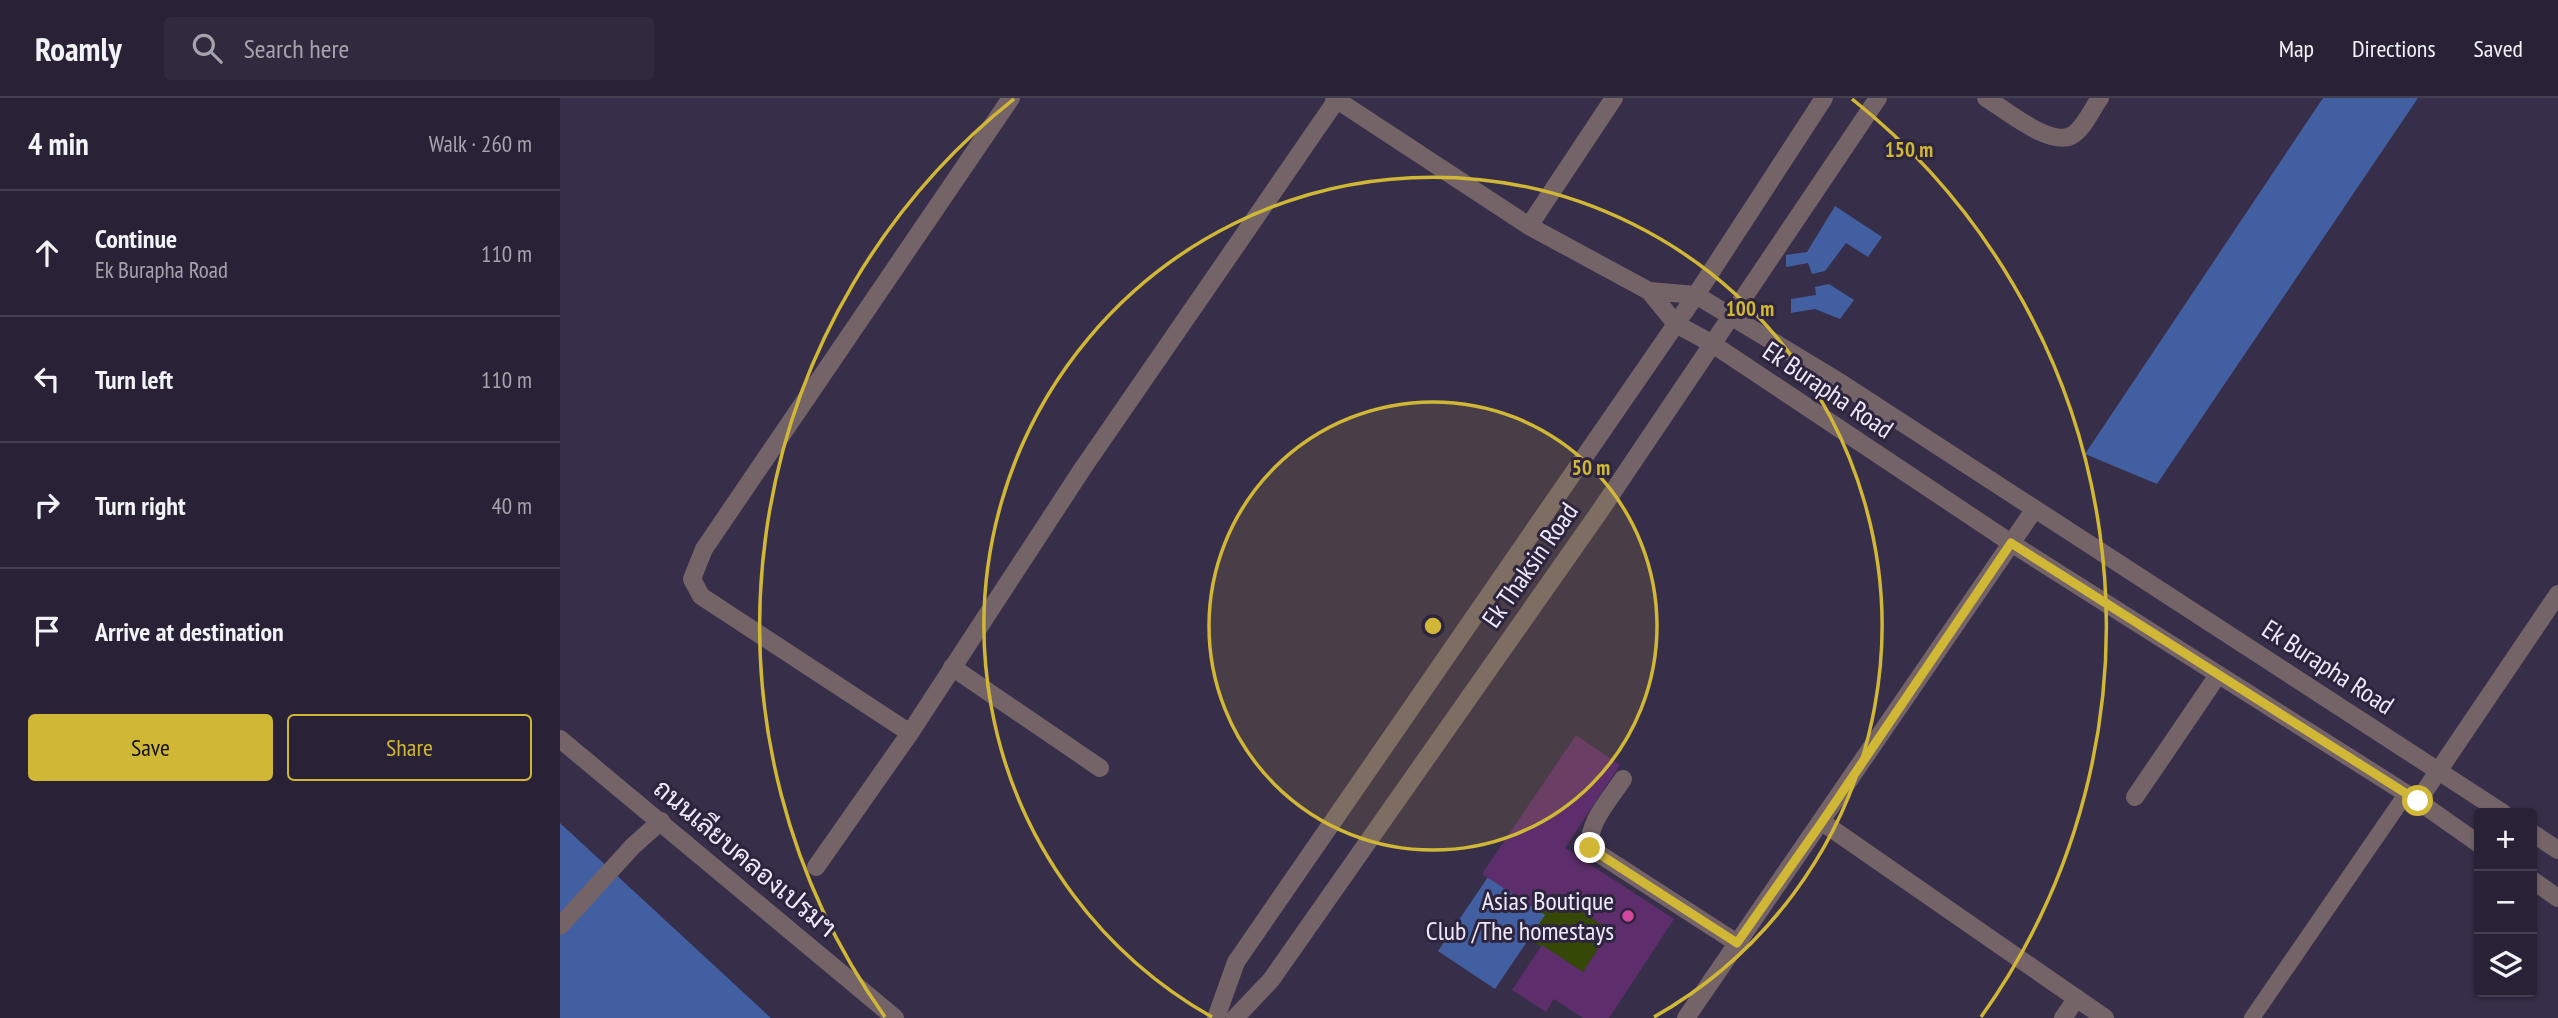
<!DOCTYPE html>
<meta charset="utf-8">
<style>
body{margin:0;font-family:"PT Sans Narrow",Sarabun,sans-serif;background:#312a3f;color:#f1f3f6}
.controls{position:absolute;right:21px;bottom:21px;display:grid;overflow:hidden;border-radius:7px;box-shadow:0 2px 5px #0004}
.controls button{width:63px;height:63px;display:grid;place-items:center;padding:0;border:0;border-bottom:2px solid #453f52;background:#292237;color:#f1f3f6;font:35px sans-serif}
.stop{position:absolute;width:21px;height:21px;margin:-16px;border:5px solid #d1b736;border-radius:50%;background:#fff}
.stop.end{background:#d1b736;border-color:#fff;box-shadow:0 2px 7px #0008}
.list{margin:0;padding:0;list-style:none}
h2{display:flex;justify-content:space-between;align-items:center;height:91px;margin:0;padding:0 28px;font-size:30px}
h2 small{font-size:23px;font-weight:400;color:#a5a4ad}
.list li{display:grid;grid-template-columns:46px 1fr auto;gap:21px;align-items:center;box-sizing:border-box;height:126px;padding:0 28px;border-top:2px solid #453f52}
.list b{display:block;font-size:26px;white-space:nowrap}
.list p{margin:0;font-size:23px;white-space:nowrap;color:#a5a4ad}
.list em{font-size:23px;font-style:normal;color:#a5a4ad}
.actions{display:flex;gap:14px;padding:21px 28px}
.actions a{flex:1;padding:16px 0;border:2px solid #d1b736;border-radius:7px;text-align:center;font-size:24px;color:#d1b736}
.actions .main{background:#d1b736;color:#111}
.icon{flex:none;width:38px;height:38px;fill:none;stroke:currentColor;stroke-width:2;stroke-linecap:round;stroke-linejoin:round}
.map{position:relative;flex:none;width:1998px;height:920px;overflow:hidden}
header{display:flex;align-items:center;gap:42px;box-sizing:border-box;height:98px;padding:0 35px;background:#292237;border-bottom:2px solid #453f52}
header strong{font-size:33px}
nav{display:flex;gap:38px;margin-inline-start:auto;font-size:24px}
.search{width:490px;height:63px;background:#312a3f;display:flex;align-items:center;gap:18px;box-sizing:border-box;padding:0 24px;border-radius:7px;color:#a5a4ad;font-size:26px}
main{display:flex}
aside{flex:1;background:#292237}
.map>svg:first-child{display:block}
.green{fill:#364806}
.water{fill:#425fa1}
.building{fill:#5d2e6b}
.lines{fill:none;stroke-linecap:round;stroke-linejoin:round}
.service{stroke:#746468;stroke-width:16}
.minor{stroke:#746468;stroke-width:18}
.tertiary{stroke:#746468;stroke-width:18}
.route{stroke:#d1b736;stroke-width:9}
.ring{fill:none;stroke:#d1b736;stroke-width:3.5}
.hotel-dot{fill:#d1479c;stroke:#2d243e;stroke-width:2.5}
.labels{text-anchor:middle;stroke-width:6;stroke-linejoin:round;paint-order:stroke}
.street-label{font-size:26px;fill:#eee9fb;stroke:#2d243e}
.poi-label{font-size:26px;fill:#eee9fb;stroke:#2d243e;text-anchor:end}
.centre{fill:#d1b736;stroke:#2d243e;stroke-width:3.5}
.ring-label{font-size:21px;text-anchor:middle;font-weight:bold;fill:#d1b736;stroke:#2d243e;stroke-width:6;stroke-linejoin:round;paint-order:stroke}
</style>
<header>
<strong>Roamly</strong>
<div class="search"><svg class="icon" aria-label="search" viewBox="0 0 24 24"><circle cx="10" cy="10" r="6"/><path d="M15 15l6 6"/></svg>Search here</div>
<nav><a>Map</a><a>Directions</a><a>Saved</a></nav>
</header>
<main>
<aside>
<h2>4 min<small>Walk · 260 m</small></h2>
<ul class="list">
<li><svg class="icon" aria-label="ahead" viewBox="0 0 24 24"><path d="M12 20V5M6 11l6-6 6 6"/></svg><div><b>Continue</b><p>Ek Burapha Road</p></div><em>110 m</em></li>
<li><svg class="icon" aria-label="left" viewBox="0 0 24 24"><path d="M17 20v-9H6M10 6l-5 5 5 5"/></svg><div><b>Turn left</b></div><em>110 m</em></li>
<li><svg class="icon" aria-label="right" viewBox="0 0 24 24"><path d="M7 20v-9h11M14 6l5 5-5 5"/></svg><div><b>Turn right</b></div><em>40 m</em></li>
<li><svg class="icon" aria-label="arrive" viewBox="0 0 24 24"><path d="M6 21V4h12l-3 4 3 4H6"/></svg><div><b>Arrive at destination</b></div></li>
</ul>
<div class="actions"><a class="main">Save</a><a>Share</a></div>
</aside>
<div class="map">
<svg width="1998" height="920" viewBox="0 0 1998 920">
<rect width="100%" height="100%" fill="#372e49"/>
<path class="green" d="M993 795 1050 832 1023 874 969 841 984 817 981 814Z"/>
<path class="water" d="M1763 0H1858L1597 386 1525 356Z
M1275 108 1322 139 1308 159 1286 145 1265 173 1252 176 1248 165 1226 169V157L1247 154Z
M1269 186 1294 202 1280 221 1255 211 1231 215V201L1256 197 1255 189Z
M0 725 211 920H0Z
M928 779 985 817 935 891 878 853Z"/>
<path class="building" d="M1016 637 1060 667 1005 750 1114 821 1049 920H1023L994 901 986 914 952 892 982 847 1023 874 1050 832 993 795 981 814 922 776Z"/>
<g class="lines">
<path class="service" d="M1692 920 1846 696"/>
<path class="minor" d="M774 0 969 128 1089 193 1116 226 1151 245 1451 445 1858 703 1919 746
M1426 0C1446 12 1493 52 1514 36 1525 28 1532 11 1540 0
M969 128 1054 0
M1089 193 1136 197 1281 285 1943 715
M392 569 540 670
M350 635 141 498 132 481 144 451 451 0
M0 641 335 920
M1063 681C1050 701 1027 725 1030 750L1177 845
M1575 699 1658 577
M1858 703 1998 496
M1262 724 1545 920
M1972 735 1998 752
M256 769 350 635 523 370 778 0
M1972 782 1998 800
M0 828 73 748 101 723
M1126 920 1474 412
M1503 920 1517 900"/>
<path class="tertiary" d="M656 920 676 864 1136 197 1264 0
M675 920 711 882 1042 410 1318 0"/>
</g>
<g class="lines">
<path class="route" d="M1030 750 1177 845 1262 724 1451 445 1858 703"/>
</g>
<circle cx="873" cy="528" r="224" fill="#d1b736" fill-opacity=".12"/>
<g class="ring">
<circle cx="873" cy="528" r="224"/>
<path d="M652 919A449 449 0 1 1 1094 919"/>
<path d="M325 919A673 673 0 0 1 454 1M1292 1A673 673 0 0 1 1421 919"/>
</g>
<circle class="hotel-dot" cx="1068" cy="818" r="7"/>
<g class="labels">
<g class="street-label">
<text transform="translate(1268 292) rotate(34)" y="9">Ek Burapha Road</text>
<text transform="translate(970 467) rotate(-55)" y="9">Ek Thaksin Road</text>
<text transform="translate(1768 569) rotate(33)" y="9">Ek Burapha Road</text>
<text transform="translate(185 760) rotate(40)" y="9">ถนนเลียบคลองเปรมฯ</text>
</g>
<g class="poi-label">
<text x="1054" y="812">Asias Boutique<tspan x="1054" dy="30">Club /The homestays</tspan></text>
</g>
</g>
<circle cx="873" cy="528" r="10" class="centre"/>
<g class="ring-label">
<text x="1349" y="59">150 m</text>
<text x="1190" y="218">100 m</text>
<text x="1031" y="377">50 m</text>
</g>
</svg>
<div class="controls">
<button>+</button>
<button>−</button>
<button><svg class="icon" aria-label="layers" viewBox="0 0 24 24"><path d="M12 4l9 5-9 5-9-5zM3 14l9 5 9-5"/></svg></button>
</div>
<div class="stop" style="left:1858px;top:703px"></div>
<div class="stop end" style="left:1030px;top:750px"></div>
</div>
</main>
